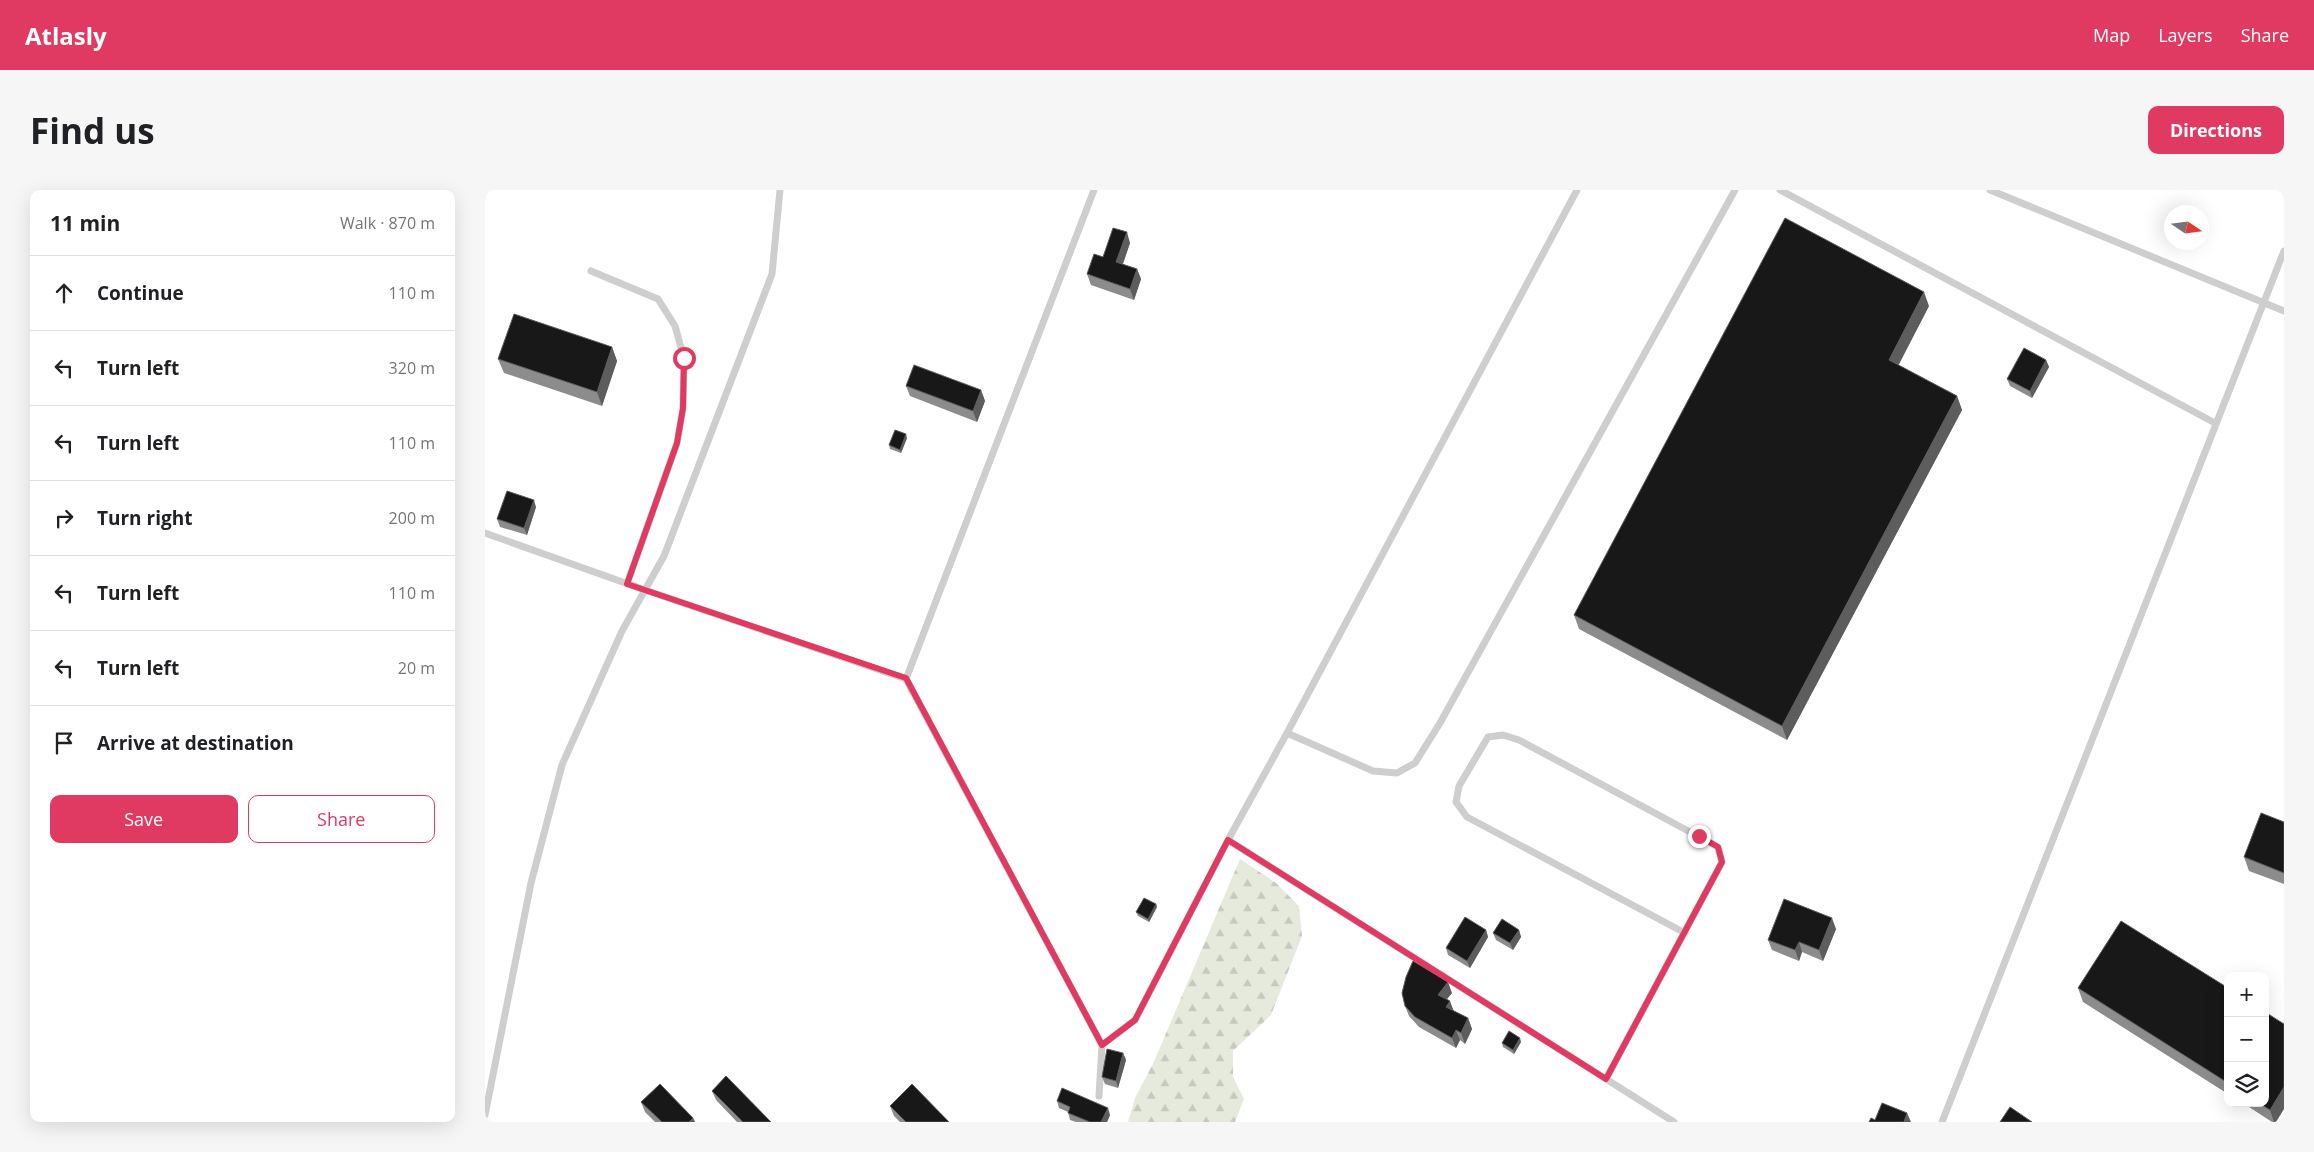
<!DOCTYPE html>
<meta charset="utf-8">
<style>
body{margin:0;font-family:"Open Sans",sans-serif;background:#f6f6f6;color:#202124}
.controls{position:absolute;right:15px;bottom:15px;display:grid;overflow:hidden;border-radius:10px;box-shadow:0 5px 20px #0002}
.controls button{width:45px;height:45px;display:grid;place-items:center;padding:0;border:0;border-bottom:1px solid #e0e0e0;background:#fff;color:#202124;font:25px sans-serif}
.compass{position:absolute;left:1679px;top:15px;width:45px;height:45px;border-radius:50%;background:#fff;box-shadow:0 5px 20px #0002;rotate:103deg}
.stop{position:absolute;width:15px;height:15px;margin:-11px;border:4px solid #e13a62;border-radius:50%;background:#fff}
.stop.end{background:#e13a62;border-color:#fff;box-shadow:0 1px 5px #0008}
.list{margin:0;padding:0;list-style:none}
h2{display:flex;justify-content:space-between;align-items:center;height:65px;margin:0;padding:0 20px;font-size:21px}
h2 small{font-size:16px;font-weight:400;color:#757577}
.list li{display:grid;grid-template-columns:32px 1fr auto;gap:15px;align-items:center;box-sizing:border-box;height:75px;padding:0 20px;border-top:1px solid #e0e0e0}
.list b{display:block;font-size:19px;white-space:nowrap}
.list em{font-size:16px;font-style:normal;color:#757577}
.actions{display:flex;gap:10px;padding:15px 20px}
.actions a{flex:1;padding:11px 0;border:1px solid #e13a62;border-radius:10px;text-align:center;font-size:18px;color:#e13a62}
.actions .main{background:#e13a62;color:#fff}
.icon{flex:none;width:28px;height:28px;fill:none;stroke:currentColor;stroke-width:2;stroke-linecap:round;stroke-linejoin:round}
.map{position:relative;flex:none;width:1799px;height:932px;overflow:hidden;border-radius:10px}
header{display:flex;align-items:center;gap:30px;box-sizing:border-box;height:70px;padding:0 25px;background:#e13a62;color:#fff}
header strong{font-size:24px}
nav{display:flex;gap:28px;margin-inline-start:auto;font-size:18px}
.intro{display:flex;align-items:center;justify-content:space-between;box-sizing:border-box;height:120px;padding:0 30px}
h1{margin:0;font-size:35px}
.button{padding:12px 22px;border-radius:10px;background:#e13a62;color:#fff;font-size:18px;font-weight:700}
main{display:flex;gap:30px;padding:0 30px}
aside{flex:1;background:#fff;border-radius:10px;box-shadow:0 5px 20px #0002}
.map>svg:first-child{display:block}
.forest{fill:url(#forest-firs)}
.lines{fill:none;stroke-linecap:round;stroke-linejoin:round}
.lane{stroke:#cecece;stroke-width:7}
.wall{fill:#8c8c8c}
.shaded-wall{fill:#5d5d5d}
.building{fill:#181818;stroke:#5d5d5d}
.route{stroke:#e13a62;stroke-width:6}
</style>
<header>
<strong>Atlasly</strong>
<nav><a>Map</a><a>Layers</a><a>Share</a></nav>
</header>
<div class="intro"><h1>Find us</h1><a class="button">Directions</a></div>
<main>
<aside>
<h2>11 min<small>Walk · 870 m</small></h2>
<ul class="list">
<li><svg class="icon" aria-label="ahead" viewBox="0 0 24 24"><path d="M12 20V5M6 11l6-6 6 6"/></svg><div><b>Continue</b></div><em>110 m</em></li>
<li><svg class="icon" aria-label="left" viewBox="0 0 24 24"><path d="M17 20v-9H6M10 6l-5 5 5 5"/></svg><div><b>Turn left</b></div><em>320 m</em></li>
<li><svg class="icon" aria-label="left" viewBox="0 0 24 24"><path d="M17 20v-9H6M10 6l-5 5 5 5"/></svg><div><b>Turn left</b></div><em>110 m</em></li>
<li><svg class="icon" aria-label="right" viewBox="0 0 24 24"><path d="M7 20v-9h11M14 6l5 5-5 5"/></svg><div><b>Turn right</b></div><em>200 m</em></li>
<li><svg class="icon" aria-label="left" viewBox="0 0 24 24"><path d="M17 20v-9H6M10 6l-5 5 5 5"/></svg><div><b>Turn left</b></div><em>110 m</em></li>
<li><svg class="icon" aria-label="left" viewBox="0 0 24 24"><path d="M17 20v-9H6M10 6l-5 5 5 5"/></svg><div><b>Turn left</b></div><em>20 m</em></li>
<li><svg class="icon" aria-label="arrive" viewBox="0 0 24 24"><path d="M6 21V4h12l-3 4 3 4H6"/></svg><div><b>Arrive at destination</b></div></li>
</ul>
<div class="actions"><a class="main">Save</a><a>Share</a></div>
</aside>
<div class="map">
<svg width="1799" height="932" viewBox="0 0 1799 932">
<defs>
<pattern id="forest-firs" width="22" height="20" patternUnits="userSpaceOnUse" patternTransform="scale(1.25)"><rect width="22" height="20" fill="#e6eadd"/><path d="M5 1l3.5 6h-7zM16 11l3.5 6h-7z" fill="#c6c9be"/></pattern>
</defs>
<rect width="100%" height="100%" fill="#fff"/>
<path class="forest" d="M755 669 791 693 814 716 817 746 786 825 748 861V887L759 909 750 932H643L650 908 668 874Z"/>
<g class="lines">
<path class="lane" d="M609 0 421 489 617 855 614 906
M1295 0 1730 233
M1505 0 1799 121
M106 81 173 109 190 136 199 168 198 218 192 253 142 394
M0 343 160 400 421 489
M802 543 888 581 912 583 930 573 955 533 1250 0
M743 650 1189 932
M617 855 650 830 743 650 802 543 1092 0
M1121 889 1237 672 1233 657 1034 550 1018 545 1003 547 974 596 971 612 982 627 1200 743
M0 925 46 693 77 575 137 441 179 366 287 84 295 0
M1457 932 1799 61"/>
</g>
<path class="wall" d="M645 53 638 74 652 79 656 89 649 110 606 95 602 84 618 67Z
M1444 116 1413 175 1472 206 1477 220 1302 550 1094 439 1089 425Z
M127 157 132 171 117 216 19 183 13 169Z
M1561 170 1564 177 1547 208 1525 196 1522 189Z
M421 196 496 200 500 211 492 232 425 206Z
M422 248 416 263 405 259 404 255Z
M51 317 42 345 15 337 12 329Z
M1799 632V694L1764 681 1759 667Z
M671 714 672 717 664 732 653 726 651 722Z
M1351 739 1338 771 1317 762 1314 771 1287 760 1283 750Z
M1001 740 1003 747 985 778 963 765 961 758Z
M1034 740 1036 747 1028 760 1011 750 1008 743Z
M1593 798H1743V904L1598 812Z
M967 803 962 809 969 821 983 828 987 839 980 854 975 850 971 858 934 837 924 826 920 816Z
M1780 822 1791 932H1787L1758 913H1780Z
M1036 852 1029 864 1018 857 1017 853Z
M638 863 641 870 633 898 620 894 617 887Z
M227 901 286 932H252L231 910Z
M572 911 625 925 622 932H591L585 930 583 922 574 918Z
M156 912 208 928 210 932H170L160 922Z
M405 916 464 932H415L409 926Z"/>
<path class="shaded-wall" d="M642 42 645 53 635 82 631 72Z
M652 79 656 89 649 110 645 99Z
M1439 102 1444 116 1409 184 1404 170Z
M127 157 132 171 117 216 112 202Z
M1561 170 1564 177 1547 208 1545 201Z
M496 200 500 211 492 232 488 221Z
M1472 206 1477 220 1302 550 1297 536Z
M421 244 422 248 416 263 415 260Z
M49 310 51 317 42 345 39 338Z
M671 714 672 717 664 732 663 729Z
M1347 728 1351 739 1338 771 1334 760Z
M1001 740 1003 747 985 778 982 771Z
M1034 740 1036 747 1028 760 1025 753Z
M1314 752 1317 762 1314 771 1310 760Z
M963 792 967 803 957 815 953 805Z
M965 811 969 822 961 817Z
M983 828 987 839 980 854 976 843Z
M971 840 975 850 971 858 967 848Z
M1035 848 1036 852 1029 864 1028 860Z
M638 863 641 870 633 898 631 891Z
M1799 897V919L1791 932H1789L1785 920Z
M623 918 625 925 622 932H616Z
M1422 923 1426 932H1419Z
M208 928 210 932H204Z"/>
<path class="building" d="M1300 28 1439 102 1404 170 1472 206 1297 536 1089 425Z
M628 38 642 42 631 72 652 79 645 99 602 84 609 64 618 67Z
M29 124 127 157 112 202 13 169Z
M1539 158 1561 170 1545 201 1522 189Z
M429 175 496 200 488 221 421 196Z
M410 240 421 244 415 260 404 255Z
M22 301 49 310 39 338 12 329Z
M1776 623 1799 632V683L1759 667Z
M659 708 671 714 663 729 651 722Z
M1299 709 1347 728 1334 760 1314 752 1310 760 1283 750Z
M980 727 1001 740 982 771 961 758Z
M1017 729 1034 740 1025 753 1008 743Z
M1636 731 1743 798V893L1593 798Z
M928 771 963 792 953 805 965 811 961 817 983 828 976 843 971 840 967 848 930 827 920 816 917 803 921 787Z
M1780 822 1799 834V897L1785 920 1774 913H1780Z
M1024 841 1035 848 1028 860 1017 853Z
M622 859 638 863 631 891 617 887Z
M241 886 286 932H258L227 901Z
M175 894 208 928 204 932H177L156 912Z
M427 894 464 932H421L405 916Z
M577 898 623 918 616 932H605L583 923 585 917 572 911Z
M1397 913 1422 923 1419 932H1384L1386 928 1390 930Z
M1525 917 1547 932H1515Z"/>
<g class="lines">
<path class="route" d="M199 168 198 218 192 253 142 394 421 488 617 855 650 830 743 650 1121 889 1237 672 1233 657 1214 646"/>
</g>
</svg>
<div class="controls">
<button>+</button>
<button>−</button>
<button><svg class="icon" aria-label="layers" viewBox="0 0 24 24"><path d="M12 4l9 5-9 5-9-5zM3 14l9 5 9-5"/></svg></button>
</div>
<svg class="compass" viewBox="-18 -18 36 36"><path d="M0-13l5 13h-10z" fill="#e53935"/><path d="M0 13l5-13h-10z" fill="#757577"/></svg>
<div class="stop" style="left:199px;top:168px"></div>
<div class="stop end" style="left:1214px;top:646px"></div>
</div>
</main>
